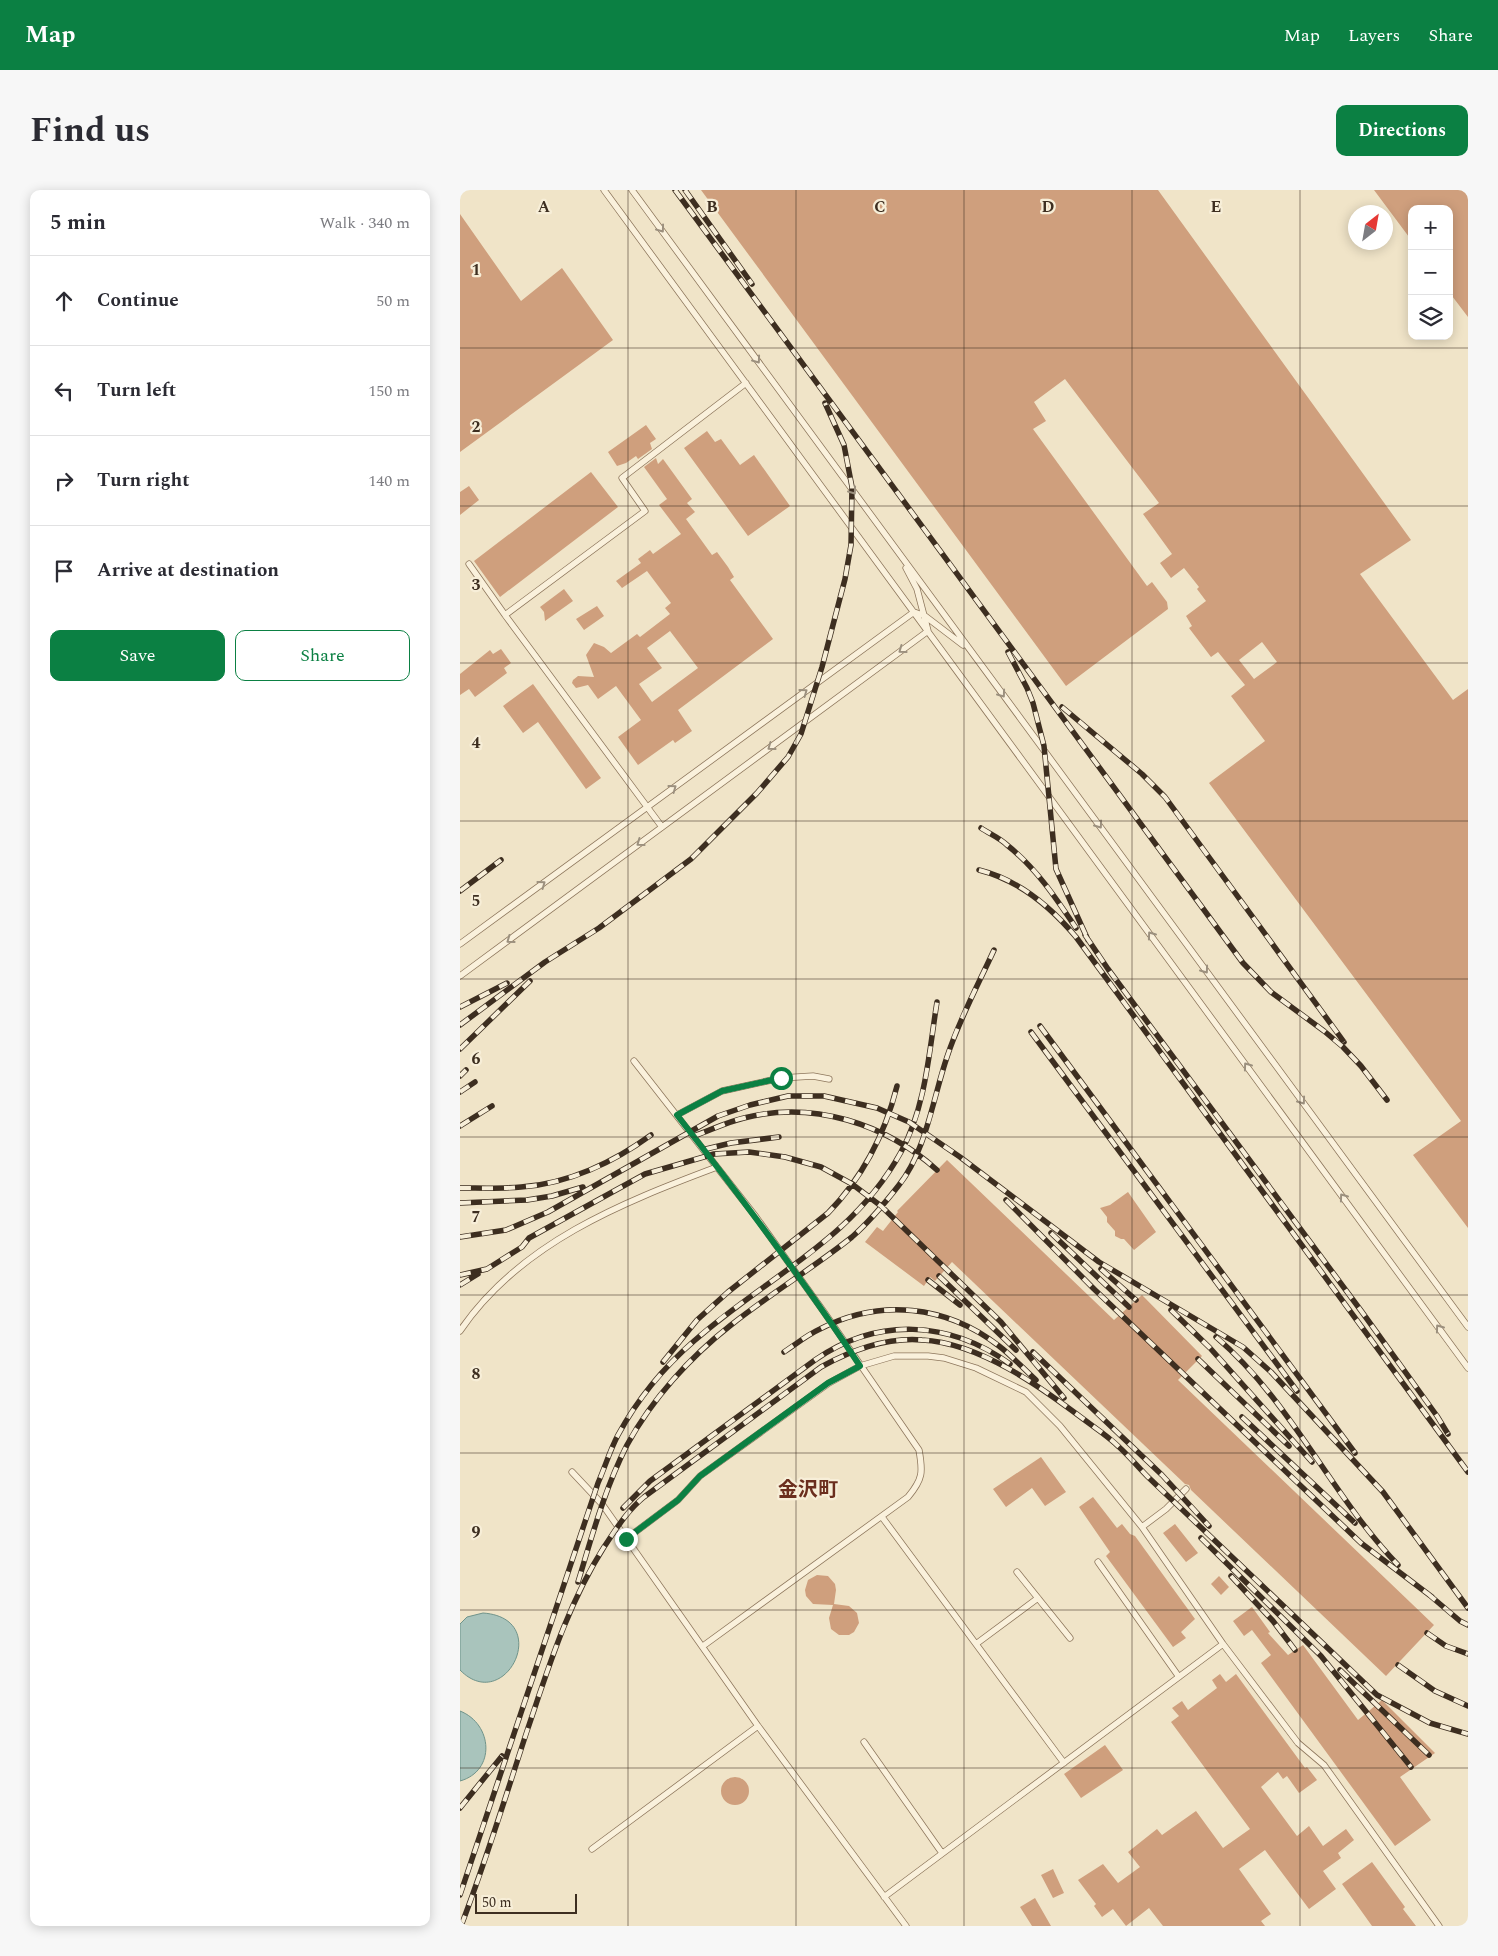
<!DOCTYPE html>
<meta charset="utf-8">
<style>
body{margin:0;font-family:Spectral,"Noto Sans JP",serif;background:#f7f7f7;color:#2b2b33}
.controls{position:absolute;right:15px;top:15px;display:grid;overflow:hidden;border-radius:10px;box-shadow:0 2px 12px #0003}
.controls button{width:45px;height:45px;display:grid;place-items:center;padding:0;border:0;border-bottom:1px solid #e1e1e2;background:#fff;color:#2b2b33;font:25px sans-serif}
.compass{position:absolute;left:888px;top:15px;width:45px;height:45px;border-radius:50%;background:#fff;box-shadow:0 2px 12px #0003;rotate:31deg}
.scale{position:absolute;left:15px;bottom:12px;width:102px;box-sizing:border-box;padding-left:5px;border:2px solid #3d2e20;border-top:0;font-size:14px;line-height:18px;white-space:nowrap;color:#3d2e20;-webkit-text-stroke:4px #f7eed8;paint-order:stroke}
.stop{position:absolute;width:15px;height:15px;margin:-11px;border:4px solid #0b8043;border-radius:50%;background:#fff}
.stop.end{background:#0b8043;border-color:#fff;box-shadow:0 1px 5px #0008}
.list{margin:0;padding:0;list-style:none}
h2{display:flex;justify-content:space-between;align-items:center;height:65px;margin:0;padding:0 20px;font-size:21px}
h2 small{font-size:16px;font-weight:400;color:#7c7c81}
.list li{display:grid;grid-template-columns:32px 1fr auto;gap:15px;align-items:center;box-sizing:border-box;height:90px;padding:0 20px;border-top:1px solid #e1e1e2}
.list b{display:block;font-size:19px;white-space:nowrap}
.list em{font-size:16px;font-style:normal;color:#7c7c81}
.actions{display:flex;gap:10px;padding:15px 20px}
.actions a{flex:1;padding:11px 0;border:1px solid #0b8043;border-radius:10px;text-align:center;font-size:18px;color:#0b8043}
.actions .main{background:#0b8043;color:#fff}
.icon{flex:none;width:28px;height:28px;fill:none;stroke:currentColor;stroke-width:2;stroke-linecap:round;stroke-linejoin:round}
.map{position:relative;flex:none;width:1008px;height:1736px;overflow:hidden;border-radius:10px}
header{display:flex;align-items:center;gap:30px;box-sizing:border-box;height:70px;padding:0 25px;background:#0b8043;color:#fff}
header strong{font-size:24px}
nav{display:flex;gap:28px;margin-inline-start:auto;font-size:18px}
.intro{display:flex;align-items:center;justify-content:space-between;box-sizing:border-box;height:120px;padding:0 30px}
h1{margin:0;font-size:35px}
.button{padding:12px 22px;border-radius:10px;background:#0b8043;color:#fff;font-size:18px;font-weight:700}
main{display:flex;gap:30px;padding:0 30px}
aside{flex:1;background:#fff;border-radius:10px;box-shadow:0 2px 12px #0003}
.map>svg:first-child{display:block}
.water{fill:#a9c4bc;stroke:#6f938a}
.building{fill:#cf9f7d;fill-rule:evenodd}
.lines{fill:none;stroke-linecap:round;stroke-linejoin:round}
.service-casing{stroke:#8d765c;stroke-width:7}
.service{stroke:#faf1dc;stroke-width:5.5}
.rail-casing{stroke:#3d2e20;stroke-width:5.5}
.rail{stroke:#f7eed8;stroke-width:4;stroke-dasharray:11;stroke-linecap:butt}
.oneway{stroke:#9c907e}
.route{stroke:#0b8043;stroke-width:6}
.grid{fill:none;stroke:#3d2e20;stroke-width:1;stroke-opacity:0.55}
.labels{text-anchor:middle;stroke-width:4.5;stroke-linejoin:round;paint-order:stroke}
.quarter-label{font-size:20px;font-weight:bold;fill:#6b2e1e;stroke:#f7eed8}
.grid-label{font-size:16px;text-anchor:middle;font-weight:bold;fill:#3d2e20;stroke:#f7eed8;stroke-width:4.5;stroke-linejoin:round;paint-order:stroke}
</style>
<header>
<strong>Map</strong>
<nav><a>Map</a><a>Layers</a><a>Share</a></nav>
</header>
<div class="intro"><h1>Find us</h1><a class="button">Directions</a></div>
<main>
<aside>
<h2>5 min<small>Walk · 340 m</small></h2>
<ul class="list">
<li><svg class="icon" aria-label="ahead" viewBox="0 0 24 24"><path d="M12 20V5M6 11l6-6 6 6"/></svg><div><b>Continue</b></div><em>50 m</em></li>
<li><svg class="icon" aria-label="left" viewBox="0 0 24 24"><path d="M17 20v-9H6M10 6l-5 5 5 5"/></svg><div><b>Turn left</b></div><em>150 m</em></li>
<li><svg class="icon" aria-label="right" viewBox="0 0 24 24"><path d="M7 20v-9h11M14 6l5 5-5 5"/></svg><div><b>Turn right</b></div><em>140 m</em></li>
<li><svg class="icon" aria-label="arrive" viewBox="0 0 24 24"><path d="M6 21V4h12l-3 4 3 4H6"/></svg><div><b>Arrive at destination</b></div></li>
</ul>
<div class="actions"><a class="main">Save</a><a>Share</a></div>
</aside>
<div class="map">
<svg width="1008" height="1736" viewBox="0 0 1008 1736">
<rect width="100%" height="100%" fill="#f0e4c8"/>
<path class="water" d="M23 1423C94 1428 45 1526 0 1480V1434L7 1427Z
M0 1521C33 1534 36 1581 0 1591Z"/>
<path class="building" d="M241 0H698L951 350 900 384 993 510 1008 499V1038L953 965 1001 931 749 593 805 551 771 506 785 495 758 462 751 467 729 438 732 436 726 426 746 411 737 399 739 397 724 378 711 388 700 373 712 364 683 324 699 313 605 189 574 212 586 231 573 239 687 396 692 392 707 412 708 419 606 496ZM802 452 817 472 794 489 779 470Z
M914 0H1008V127L989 102V19H952V51Z
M0 24 61 111 102 78 153 150 0 262Z
M186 235 196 249 190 253 192 259 178 269 176 266 166 273 157 276 148 262Z
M247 241 255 252 261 249 280 275 294 265 330 316 288 346 224 258Z
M196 268 198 274 203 269 232 309 227 313 235 322 226 329 252 365 257 362 268 377 274 387 270 390 313 449 218 520 232 541 215 553 213 550 178 575 158 547 181 530 156 496 138 509 128 495 116 498 112 493 113 490 118 486 134 487 126 465 134 453 144 457 151 463 177 444 180 447 210 424 205 418 211 413 187 381 162 398 156 391 181 373 178 369 190 360 193 364 221 344 199 315 207 309 184 277ZM210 441 238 478 192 512 179 494 202 478 187 458Z
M131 282 158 317 40 407 14 371Z
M9 296 19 310 0 325V302Z
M104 399 113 411 85 431 84 422 80 417Z
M137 416 144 426 124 440 116 429Z
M41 459 51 473 44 478 47 483 15 507 9 499 0 505V484L30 460 33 464Z
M73 494 141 588 126 599 78 532 63 543 43 516Z
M487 970 654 1130 682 1105 742 1166 718 1190 974 1435 926 1486 731 1300 729 1295 725 1294 492 1072 475 1091 470 1087 464 1096 405 1052 417 1037 423 1041 438 1022 437 1021Z
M668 1002 696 1042 674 1060 664 1049H661L655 1046V1041L647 1032V1027L640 1018 650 1015Z
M581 1267 606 1302 585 1316 572 1298 546 1317 533 1299Z
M633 1307 657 1338 662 1334 670 1344 675 1346 735 1429 721 1442 726 1448 713 1457 646 1366 650 1362 619 1317Z
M715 1334 738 1363 726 1372 703 1343Z
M357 1385 368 1386 375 1394 376 1400 374 1414 389 1416 397 1423 399 1433 394 1442 389 1445H379L371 1439 369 1428 373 1415 353 1414 346 1406 345 1400 348 1390Z
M759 1386 769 1397 761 1405 751 1394Z
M792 1417 810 1442 808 1443 828 1465 843 1455 898 1530 922 1510 975 1563 940 1587 971 1630 935 1656 801 1473 811 1465 792 1440 784 1446 773 1431Z
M760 1484 766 1492 776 1484 845 1578 847 1577 857 1590 839 1603 827 1586 823 1589 818 1582 801 1597 837 1646 849 1636 863 1656 886 1639 894 1650 878 1663 881 1668 863 1681 876 1699 849 1719 805 1660 779 1679 811 1724 801 1731 805 1736H703L689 1718 666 1736 653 1719 642 1727 634 1716 636 1714 618 1690 643 1674 658 1693 680 1677 668 1662 697 1639 702 1645 736 1621 763 1658 790 1639 711 1532 719 1526 712 1518 722 1511 728 1520 757 1498 752 1490Z
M645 1555 663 1580 621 1608 604 1584Z
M261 1601a14 14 0 1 1 28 0a14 14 0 1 1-28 0Z
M912 1672 945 1717 943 1719 956 1736H912L882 1694Z
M593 1679 604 1703 593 1708 581 1685Z
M575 1708 591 1736H572L560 1717Z"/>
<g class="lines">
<g class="service-casing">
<path id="service" d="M144 0 1008 1178
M172 0 1008 1137
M9 374 45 425
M202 637 45 425 185 321 162 288 286 193
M0 754 454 422 465 426 503 455
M0 786 468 441 457 399 446 378
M174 871 296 1027 364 1122 459 1260C463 1282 463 1289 448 1307L243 1456
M217 925 262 901 321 888 353 886 369 889
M0 1141C60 1053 161 1013 257 977
M112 1282 142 1314 298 1536 446 1736
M422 1327 604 1573
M682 1337 706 1319 726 1299
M166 1349 218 1310 240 1286 369 1193 400 1176 434 1166H468L484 1168 516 1178 566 1202 600 1236 682 1337 763 1454 838 1553 864 1575 979 1736
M638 1372 719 1487
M557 1382 610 1448
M516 1454 578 1408
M404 1552 482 1663
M132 1659 298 1536
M424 1707 763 1454"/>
</g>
<use href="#service" class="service"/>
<g class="rail-casing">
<path id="rail" d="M215 0 783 773 811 802 864 841 883 857 901 876 927 910
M225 0 292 94
M548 462 567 498 573 513 584 556 596 679 628 750
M602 517 682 584 705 607 884 852
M521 638C530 644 540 648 547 655 576 678 596 708 616 738
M519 680C559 690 590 716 616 747L1008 1282
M0 701 41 670
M625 745 648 779 902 1122 977 1226 988 1244
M0 817 47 793
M0 835 85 772 139 738 231 669 297 603 328 567 341 544 362 477 385 389 391 355 392 297 384 255 365 213
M580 836 895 1263
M571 842 837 1201
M0 859 70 791
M0 886 6 880
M0 902 15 892
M0 936 32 916
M234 946C251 940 267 932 284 928 353 910 426 934 477 980
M246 959 271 953 319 947
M0 998C20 998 41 999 61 997 108 994 154 972 191 945
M546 1010 634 1099 901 1353 972 1407
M0 1013 67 1010 92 1006 123 997
M591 1043 669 1117
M0 1047 46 1040 88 1022 258 926 290 915 328 906H364L417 918 449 932 500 967 639 1072 783 1157 811 1182 923 1302 1008 1418
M641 1079 676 1110
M0 1085 27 1079 62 1057 69 1048 185 984 254 964 289 962 325 967 361 977 392 994 421 1016 541 1132 604 1208
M479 1086 556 1160
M468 1090 500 1115
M0 1095 18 1084
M711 1120 750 1158 852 1272
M756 1147C831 1211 871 1305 938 1375
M324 1162C336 1154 347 1145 360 1139 420 1108 486 1115 539 1156 552 1166 564 1179 576 1190
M573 1162 702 1285 749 1336
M738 1169 829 1256
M203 1172 237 1130 268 1102 368 1023C403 987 425 944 437 896
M782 1227 895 1333
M163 1318 190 1291 355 1170C417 1127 489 1130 550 1174
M741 1348 861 1466 951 1577
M771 1386 813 1431 835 1460
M118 1392C132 1346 145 1298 167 1255 192 1209 230 1167 271 1135 310 1104 353 1078 392 1047 409 1032 425 1013 439 995 466 961 473 908 487 867 499 830 518 795 534 760
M967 1403 1000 1431 1008 1435
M967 1443 986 1456 1008 1464
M938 1475 975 1501 1008 1516
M880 1480 969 1565
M0 1618 42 1566
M0 1705 138 1293C145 1277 150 1260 158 1245 177 1210 204 1177 234 1151 306 1087 392 1051 441 962 466 916 469 862 477 812
M1 1736C26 1671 46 1605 68 1538 89 1476 108 1414 144 1357 156 1339 167 1321 184 1307L361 1177C392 1160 426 1147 462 1150 520 1153 581 1197 626 1231 637 1239 649 1247 659 1257 669 1266 678 1277 688 1287L917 1505 970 1533 1008 1544"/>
</g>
<use href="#rail" class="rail"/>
</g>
<defs><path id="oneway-chevron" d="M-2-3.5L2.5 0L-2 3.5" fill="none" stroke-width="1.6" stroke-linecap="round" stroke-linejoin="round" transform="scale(1.25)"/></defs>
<g class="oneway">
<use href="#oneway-chevron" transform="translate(201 39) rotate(54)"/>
<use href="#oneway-chevron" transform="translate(297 170) rotate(54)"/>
<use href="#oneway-chevron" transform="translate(393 301) rotate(54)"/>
<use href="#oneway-chevron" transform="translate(442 460) rotate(144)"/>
<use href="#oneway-chevron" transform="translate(344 502) rotate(-36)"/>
<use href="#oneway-chevron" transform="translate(542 504) rotate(54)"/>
<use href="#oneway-chevron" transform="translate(311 557) rotate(144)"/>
<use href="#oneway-chevron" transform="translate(213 598) rotate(-36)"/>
<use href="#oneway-chevron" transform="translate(639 635) rotate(54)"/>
<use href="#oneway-chevron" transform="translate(180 653) rotate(144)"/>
<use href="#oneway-chevron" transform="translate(82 694) rotate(-36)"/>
<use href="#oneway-chevron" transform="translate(691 745) rotate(-126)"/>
<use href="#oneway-chevron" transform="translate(50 750) rotate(144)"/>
<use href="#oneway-chevron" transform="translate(745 780) rotate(54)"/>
<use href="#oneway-chevron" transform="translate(787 876) rotate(-126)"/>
<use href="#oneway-chevron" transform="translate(842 911) rotate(54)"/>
<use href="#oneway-chevron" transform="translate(883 1007) rotate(-126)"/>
<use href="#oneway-chevron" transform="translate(979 1138) rotate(-126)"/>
</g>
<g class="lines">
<path class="route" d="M166 1349 218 1310 240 1286 368 1193 400 1176C343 1089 281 1007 217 925L262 901 321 888"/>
</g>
<path class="grid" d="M168 0V1736M336 0V1736M504 0V1736M672 0V1736M840 0V1736M0 158H1008M0 316H1008M0 473H1008M0 631H1008M0 789H1008M0 947H1008M0 1105H1008M0 1263H1008M0 1420H1008M0 1578H1008"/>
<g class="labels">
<g class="quarter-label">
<text x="348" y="1306">金沢町</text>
</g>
</g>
<g class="grid-label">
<text x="84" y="22">A</text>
<text x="252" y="22">B</text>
<text x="420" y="22">C</text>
<text x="588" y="22">D</text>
<text x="756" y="22">E</text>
<text x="16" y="85">1</text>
<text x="16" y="242">2</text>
<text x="16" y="400">3</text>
<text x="16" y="558">4</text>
<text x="16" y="716">5</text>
<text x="16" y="874">6</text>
<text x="16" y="1032">7</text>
<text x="16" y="1189">8</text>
<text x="16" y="1347">9</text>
</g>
</svg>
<div class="controls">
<button>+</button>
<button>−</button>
<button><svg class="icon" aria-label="layers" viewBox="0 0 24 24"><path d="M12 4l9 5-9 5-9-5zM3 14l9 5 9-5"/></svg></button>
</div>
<svg class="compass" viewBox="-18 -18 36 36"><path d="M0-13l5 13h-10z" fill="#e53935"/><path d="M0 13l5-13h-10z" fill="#7c7c81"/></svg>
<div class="scale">50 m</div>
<div class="stop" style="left:321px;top:888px"></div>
<div class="stop end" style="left:166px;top:1349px"></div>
</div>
</main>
